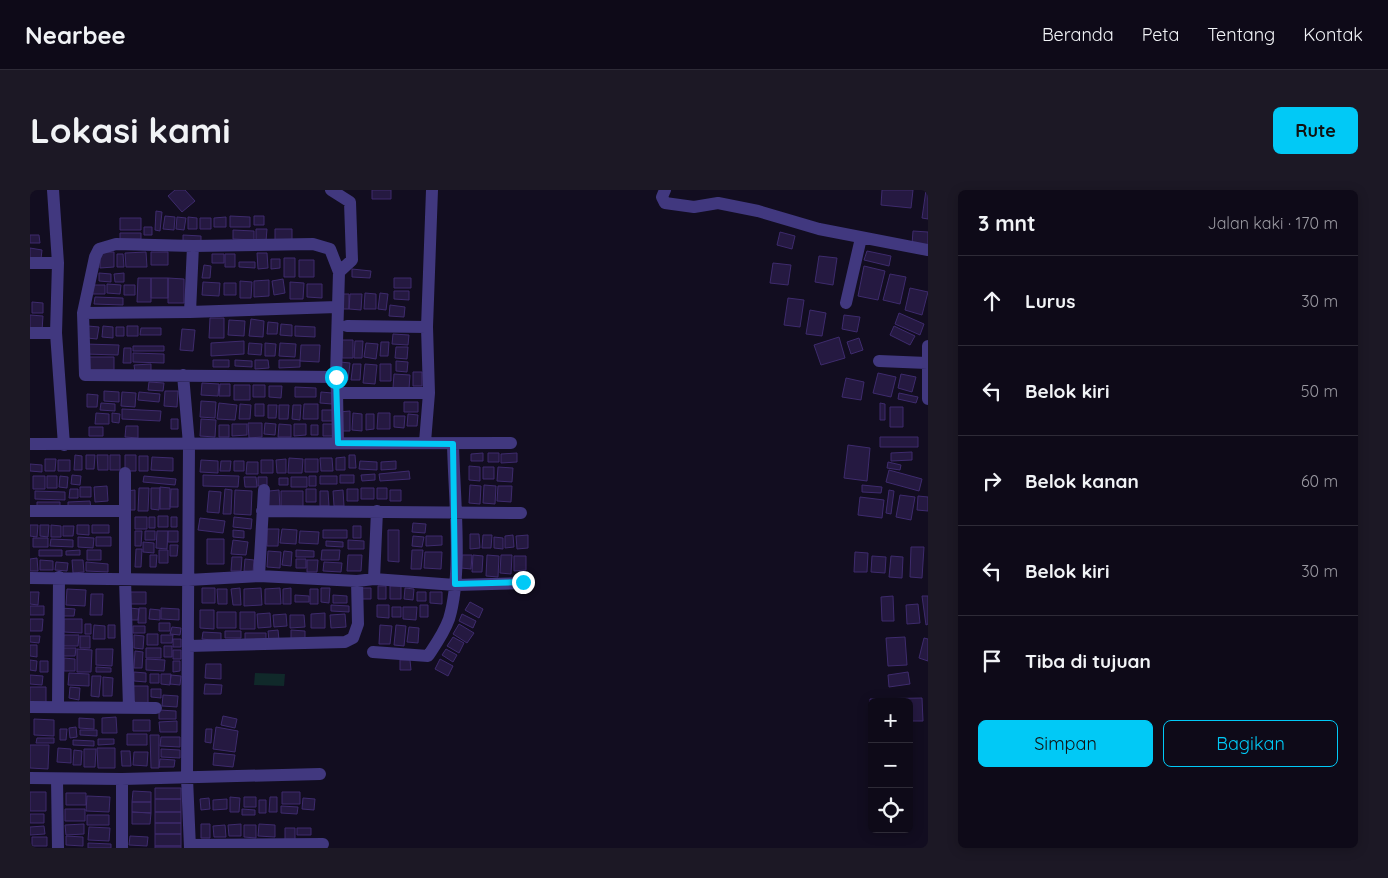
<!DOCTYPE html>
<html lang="id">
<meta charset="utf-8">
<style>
body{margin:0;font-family:Quicksand,sans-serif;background:#1c1825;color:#f1f3f6}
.controls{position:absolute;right:15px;bottom:15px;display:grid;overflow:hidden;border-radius:8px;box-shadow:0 2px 12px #0003}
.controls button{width:45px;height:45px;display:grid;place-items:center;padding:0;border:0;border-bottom:1px solid #2e2b37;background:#0e0a18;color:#f1f3f6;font:25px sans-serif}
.stop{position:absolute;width:15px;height:15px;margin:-11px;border:4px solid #01c9f6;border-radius:50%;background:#fff}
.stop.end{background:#01c9f6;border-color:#fff;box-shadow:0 1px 5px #0008}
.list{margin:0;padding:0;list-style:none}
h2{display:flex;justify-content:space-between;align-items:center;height:65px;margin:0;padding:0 20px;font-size:21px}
h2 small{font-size:16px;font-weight:400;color:#9b9aa2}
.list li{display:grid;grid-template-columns:32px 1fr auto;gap:15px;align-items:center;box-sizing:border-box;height:90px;padding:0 20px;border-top:1px solid #2e2b37}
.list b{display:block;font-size:19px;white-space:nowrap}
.list em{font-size:16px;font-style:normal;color:#9b9aa2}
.actions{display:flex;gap:10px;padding:15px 20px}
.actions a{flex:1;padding:11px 0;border:1px solid #01c9f6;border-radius:8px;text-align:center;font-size:18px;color:#01c9f6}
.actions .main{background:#01c9f6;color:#111}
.icon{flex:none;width:28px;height:28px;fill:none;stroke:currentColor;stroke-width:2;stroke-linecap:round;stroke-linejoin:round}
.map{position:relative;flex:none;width:898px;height:658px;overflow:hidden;border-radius:8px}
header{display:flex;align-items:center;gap:30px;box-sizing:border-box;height:70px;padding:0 25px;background:#0e0a18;border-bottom:1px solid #2e2b37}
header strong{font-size:24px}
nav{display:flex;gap:28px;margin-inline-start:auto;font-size:18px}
.intro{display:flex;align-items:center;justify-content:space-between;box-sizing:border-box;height:120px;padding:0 30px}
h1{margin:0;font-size:35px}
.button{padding:12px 22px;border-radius:8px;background:#01c9f6;color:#111;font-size:18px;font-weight:700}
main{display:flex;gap:30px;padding:0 30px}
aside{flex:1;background:#0e0a18;border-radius:8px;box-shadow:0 2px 12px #0003}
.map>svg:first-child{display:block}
.green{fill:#10292a}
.building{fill:#251941;stroke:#3e2b6d}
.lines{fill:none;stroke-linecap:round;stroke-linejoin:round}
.minor{stroke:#41387f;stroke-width:12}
.route{stroke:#01c9f6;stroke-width:6}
</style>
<header>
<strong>Nearbee</strong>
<nav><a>Beranda</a><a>Peta</a><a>Tentang</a><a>Kontak</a></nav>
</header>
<div class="intro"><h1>Lokasi kami</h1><a class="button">Rute</a></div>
<main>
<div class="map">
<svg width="898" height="658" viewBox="0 0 898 658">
<rect width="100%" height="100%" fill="#120d20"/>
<path class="green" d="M225 483 255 484 254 496 224 495Z"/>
<path class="building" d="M145 0H155L165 11 152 22 138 6Z
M342 0H361V9H342Z
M852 0H883L881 18 851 15Z
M896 0H898V29L892 28Z
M126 21 132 22 130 41 125 40Z
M135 26 145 27 144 40 133 39Z
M200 26 220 27V37H200Z
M224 26H234V35H224Z
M147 27 156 28 154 40 146 39Z
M158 27 167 28V39H158Z
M196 27V37H184V28Z
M90 28H111V40H90Z
M170 28H181V39H170Z
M114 37H122V45H114Z
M226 39H237L236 51 226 50Z
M245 39H262V50H245Z
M203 40 224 41V50L203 49Z
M883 41 898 42V56L882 55Z
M750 42 765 46 762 59 747 55Z
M90 43H111V49H90Z
M0 45H9L10 53H0Z
M153 45 171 46V53L153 52Z
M0 58 12 60 11 69 0 68Z
M837 61 861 66 859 76 834 70Z
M70 62H84V77L70 78Z
M116 62 117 77H96L95 63Z
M121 62H138V75H121Z
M227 63H237L238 78 228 79Z
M87 64H93L94 77H87Z
M182 64H194V73H182Z
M195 64H205V77H195Z
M789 66 807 68 803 95 785 92Z
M254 68H265V87H254Z
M241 69H250V78L241 79Z
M269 70H284V87H269Z
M209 72H225V78L209 77Z
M743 73 761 75 758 95 740 93Z
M174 75 181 76 180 88H172Z
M834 76 855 81 848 110 828 106Z
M322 79 341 81 340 88 322 87Z
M69 83 81 84V92L69 91Z
M94 83V92H85L84 84Z
M860 84 876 87 870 114 853 110Z
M108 88H121V112H107Z
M121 88H138V108H121Z
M138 88 154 89V113H138Z
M364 88H381V98H364Z
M253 89 255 103 244 105 242 91Z
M239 90V106L224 107V91Z
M210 91 222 92 221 108H210Z
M173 92 190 93 189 106 172 105Z
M260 92 274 93 273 109H260Z
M194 93H206V105H194Z
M77 94 91 95 90 104 77 103Z
M277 94H292V108L277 107Z
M60 95H75V104H60Z
M94 95H105V105H94Z
M880 98 898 102 892 125 875 120Z
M364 101H379V110L364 109Z
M335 103 346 104V119H334Z
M350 103 358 104 356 120 348 119Z
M312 104H319V119H311Z
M320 104H332L331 120 319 119Z
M65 107 93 108V115L64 114Z
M758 108 774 110 770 137 754 135Z
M2 112 13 113V123H2Z
M360 115 375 117 374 127 359 126Z
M780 120 796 123 792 146 776 144Z
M869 123 894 134 890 145 865 134Z
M0 125 13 126 12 141 0 140Z
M814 125 830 127 827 142 812 139Z
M180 128H194V148H179Z
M221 129 234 131 233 147 219 146Z
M199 130 215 131 214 146 198 145Z
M238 132 248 133 247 144H237Z
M251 134 262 135V146L250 145Z
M58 136 69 137 67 149 57 148Z
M73 136 83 137V148L72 147Z
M97 136H108V146H97Z
M265 136 285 137V147L265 146Z
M864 136 885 146 880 155 860 145Z
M86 137H94V146H86Z
M111 138H131V145H110Z
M152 139 165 140 163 161 150 160Z
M363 144 379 145 378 155 362 154Z
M809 147 815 168 791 175 784 155Z
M829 148 833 160 821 164 817 152Z
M312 150H323V168H312Z
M214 151V164L181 166V153Z
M325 151H333L332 168H324Z
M351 152H359L358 166H350Z
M219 153 232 154 231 165 218 164Z
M235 153 246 154 245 166H235Z
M250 153 266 154 265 167 249 166Z
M336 153 348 154 346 169 334 167Z
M55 154 89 155 88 165 55 164Z
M271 155H290L289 172 270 171Z
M103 156H134V161H103Z
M366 157H378L377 169 365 168Z
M94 158H101V173H93Z
M103 163 134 164V173L103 172Z
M56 167H84V180H56Z
M183 170H199V177H183Z
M205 170 222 171V177L205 176Z
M225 170H238L239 178 225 179Z
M249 170H270V177L249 178Z
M366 171 378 172 377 182 366 181Z
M310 172 320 173 318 190 309 189Z
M121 174V182H105L104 175Z
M323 174H331L330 190H321Z
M335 174 347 175 345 194 333 193Z
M350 174H361V191H350Z
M383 182H392V196H383Z
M848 183 866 187 861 207 843 203Z
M364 184 380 185 379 199 363 198Z
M871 184 886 187 882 202 868 198Z
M816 188 834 192 831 210 812 207Z
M119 192 134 193 133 201 118 200Z
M172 193 189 194 188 206 171 205Z
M190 194H200V206H189Z
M204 195H220V210H204Z
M223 195H235V207H223Z
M239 196H252L251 208 239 207Z
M265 197 286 198V207H265Z
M74 201 89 202V212L74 211Z
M135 201H148L147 217 134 216Z
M92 202 106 203 105 217 91 216Z
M109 202 130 204 129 212 108 210Z
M291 202 302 203V214L290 213Z
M869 203 888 207 886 213 868 209Z
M57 204 68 205 67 217H57Z
M171 211 186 212 185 228 170 227Z
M374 212H388V222H374Z
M71 213 85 214V221L70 220Z
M189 213 207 215 205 230 187 229Z
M850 213 855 214V230H850Z
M210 214 221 215 220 229H209Z
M225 214H234V226H225Z
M274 214H288V229H273Z
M238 215H247L246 228H238Z
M249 215H259L258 229H249Z
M263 215H271L270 230 262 229Z
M860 217H873V237H860Z
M92 219 131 221 130 231 92 229Z
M292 220H303V231H292Z
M320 221V241H309V222Z
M66 223 79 224V234H65Z
M82 223 90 224 89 233 82 232Z
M323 223 332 224V241L322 240Z
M348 223H360V239H347Z
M336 224H344V239L336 240Z
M378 224 388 225 387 236H377Z
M364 226H375L374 238 364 237Z
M141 229H148V239H141Z
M171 229 186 230 185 247 170 246Z
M218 233H232V247L219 248Z
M235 233 246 234 245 245 234 244Z
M202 234H217V245L202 246Z
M249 234 261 235V247H248Z
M264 234H276V245L264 246Z
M293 234H304L305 246H293Z
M189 235H199V247H189Z
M281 235H288V245H281Z
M96 236H108V248L95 247Z
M59 237H73V246H59Z
M850 247H888V257H850Z
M818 255 840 258 837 291 814 288Z
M882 262V270L861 271V263Z
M453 263V271H441V264Z
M458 263H469V272H458Z
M487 263V272L471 273V264Z
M45 265 52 266V280H44Z
M56 265H65L64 279H56Z
M67 265H78V280H68Z
M80 265H90V280H80Z
M95 265H106V281H95Z
M319 265H325L326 278H319Z
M109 266H118V281H109Z
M122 267 143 268V281L121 280Z
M315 267V280H306V268Z
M259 268 273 269 272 283H258Z
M290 268H302L303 281H291Z
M15 269H26L25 281H15Z
M256 269V283H247L246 270Z
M275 269H288V282H275Z
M28 270H40V281H28Z
M171 270 188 271V283L170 282Z
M231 270H243V283H231Z
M191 271H201L200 281H190Z
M204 271H214V281H204Z
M330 271 347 272V280L329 279Z
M366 271V279L351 280V272Z
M217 272H228V284H216Z
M858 272 871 275 870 280 857 278Z
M0 274 12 275V282L0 281Z
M439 276 450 277V291L439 290Z
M453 277H464V289H453Z
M468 277 483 278 482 292 467 291Z
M859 280 892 289 889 301 856 292Z
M379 281 380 289 350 291 349 284Z
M345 284V290L332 291 331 285Z
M42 285 51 286 50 295 41 294Z
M173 285 209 286 208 297 173 296Z
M310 285H324V293H310Z
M3 286H15V299H3Z
M17 286H27V298H17Z
M30 286 38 287 37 298 29 297Z
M114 286 146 289 145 295 113 292Z
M279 286H286V296H279Z
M290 286H307V294H290Z
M214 287H226L227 297H215Z
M228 287H237V296H228Z
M261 287H277V297H261Z
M249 288H258V295H249Z
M440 295 451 296 450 314 439 313Z
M454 295 466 296 465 314 453 313Z
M832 295 852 297 851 303 832 302Z
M77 296 78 311 65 312 64 297Z
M468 296H482L481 312 467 311Z
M50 297H61V307H50Z
M130 297 140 298V319H130Z
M109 298H119L118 321H108Z
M121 298H130L129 320 121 319Z
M331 298H344V309H331Z
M347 298H357V309H347Z
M40 299H48V308H39Z
M141 299H148V317H140Z
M195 299 202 300 201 324H193Z
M276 299H286V312H276Z
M317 299H328V311H317Z
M105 300V320H96V301Z
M205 300 222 301 221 325 204 324Z
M249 300 250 319H239V301Z
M313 300 314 316H304L303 301Z
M360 300H371V311H360Z
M859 300 864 301 861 324 856 323Z
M5 301 35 302V310L5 309Z
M179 301 191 302 189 323 177 322Z
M251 301H273V319H251Z
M290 301H298L299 316H290Z
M870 305 885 307 881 330 866 327Z
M888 306 898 307V321L887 320Z
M830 307 854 310 852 328 828 325Z
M60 311 61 319 38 320V312Z
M7 312H30V319L7 318Z
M128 326H138V337H128Z
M105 327H117V339H105Z
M119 327H125V338H119Z
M141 327H147V337H141Z
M204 327 222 329 221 339 203 337Z
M170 328 195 331 193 343 168 340Z
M383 333 396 334 395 343 382 342Z
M0 335H8L7 347 0 346Z
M10 335H19L18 347 10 346Z
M21 335 31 336V347H21Z
M47 335H59V345L47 344Z
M62 335H79V343H62Z
M33 336H44L43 346H33Z
M323 336H331V348H323Z
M237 339H249L248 356H237Z
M252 339 267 340 266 354 250 353Z
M203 340 214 341V348L203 347Z
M293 340H317V348H293Z
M358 340H369V372L358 371Z
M105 341H112L111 356H105Z
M115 341H125V350H115Z
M127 341H138L137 359 126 358Z
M138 341H148V352H138Z
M270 341 289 342 288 354 269 353Z
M440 344H449L450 358 440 359Z
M453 345H462L461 358H452Z
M483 345 484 357 475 358V346Z
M498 345V358L487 359 486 346Z
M383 346 394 347 392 357 382 356Z
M396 346H412V355L396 356Z
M48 347 64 348 63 358 48 357Z
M66 347H81V356H66Z
M464 347 473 348V359L464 358Z
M3 348H18V357H3Z
M21 349 43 350V357L20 356Z
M177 349H194V374H177Z
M203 350 218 352 216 365 201 364Z
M318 350 334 351V359H318Z
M296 351 313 352V357L296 356Z
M113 352 124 353V363L113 362Z
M140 355H148L147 366H140Z
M881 357H894L892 388 880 387Z
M106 359H112L111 377H105Z
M9 360H32V366H9Z
M50 360V365H36V361Z
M57 360H71V370H57Z
M129 360H138V373H129Z
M266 360 284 361V367H266Z
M292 360H310L309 370H291Z
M382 360H393L391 379H381Z
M238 361 251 362 250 378 237 377Z
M254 361 262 362 261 376 252 375Z
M395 362H412L411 379 394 378Z
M825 362 838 363 837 382H824Z
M120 365H127L126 377H120Z
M318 365H332L331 381H317Z
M432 365H442L441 379 431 378Z
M443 365 453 366 452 382H442Z
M457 365 469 366 468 387 456 386Z
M471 365H482L481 384 470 383Z
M484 366H496V380L484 381Z
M842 366 856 367 855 383 841 382Z
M861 366 873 367 872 388 859 387Z
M202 367H212L211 381H201Z
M7 368 8 381H0V369Z
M215 369 224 370 223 382 214 381Z
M266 369H276V378H266Z
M10 370 23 371V380H10Z
M42 370H53L54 382 43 383Z
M277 370H288L287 382H277Z
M26 372 38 373 37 381 25 380Z
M56 372 78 374V382L56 381Z
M294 372 312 373 311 382 293 381Z
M348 396H356V409H348Z
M360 396H371V409H360Z
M172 398H185V413H172Z
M210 398 211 415H203L201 399Z
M231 398 232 415 214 416V399Z
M250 398 251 414H235V399Z
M261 398V414H253V399Z
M291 398H300L299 413 291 412Z
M332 398H341V409H331Z
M375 398 384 399 383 410 374 409Z
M37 399 56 400 55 416 36 415Z
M187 399H197V414H188Z
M280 399H288V414H280Z
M0 402H9L8 415 0 414Z
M97 402H116V414H97Z
M387 402H396V411H387Z
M400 402H412V414L400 413Z
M61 404H73L72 425H60Z
M265 405 279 406V412H265Z
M303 405 317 406V413H303Z
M863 406 864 431H852L851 407Z
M892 406H898V434L896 435Z
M440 412 453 419 449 428 435 420Z
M888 414 890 433 877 434 876 415Z
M301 415 319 416V422L301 421Z
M347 415H359V428L347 427Z
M390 415H398V427H390Z
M0 416H14V425H0Z
M362 417H371V427H362Z
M373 417H387L386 430 373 429Z
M31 418 45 419 44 426H30Z
M100 418 109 419 108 430H100Z
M109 418H116V433H108Z
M131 418 149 419V430L131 429Z
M120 419 130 420V430L119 429Z
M170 420H184V439L170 438Z
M187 422H206V438H187Z
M210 422H225V439H210Z
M240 423 241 437 228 438 227 424Z
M295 423V438H281V424Z
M256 424 257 436 244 437 243 425Z
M315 424 316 437 301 438 300 425Z
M432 424 446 431 443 438 429 431Z
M260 425H274L275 437 260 438Z
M0 429H13L12 441H0Z
M34 429H52V443L34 442Z
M129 433H140V441H129Z
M55 434H61V444H55Z
M429 434 444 443 437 453 423 444Z
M64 435 75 436V449H63Z
M78 435H85V448H78Z
M350 435 362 436 360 454H349Z
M366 435 376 436 374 456 364 455Z
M103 436H115V443H103Z
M142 437 151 438 150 445 140 444Z
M379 437 389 438 388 453 377 452Z
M248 440 249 450 239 451 238 441Z
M261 440 275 441V451L261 450Z
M195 441H211V448H195Z
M173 442 191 443V451L172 449Z
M215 443H236V450H215Z
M117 444H128V455H117Z
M34 445H49L48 456H33Z
M104 445 114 446 113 459 104 458Z
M131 445H143L142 453H131Z
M0 446H10L9 453 0 452Z
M50 446H60V458H50Z
M423 447 434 453 429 463 417 456Z
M875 447 877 475 858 476 856 448Z
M894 448 898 449V471L889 468Z
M143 449H151V457H143Z
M0 455H7V467L0 466Z
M134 456H142V467H134Z
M31 458H46L45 466H31Z
M116 458H131V468H116Z
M47 459 62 460 61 482H47Z
M66 459H83L82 476 66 475Z
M416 459 427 465 423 472 412 465Z
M143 460H151V469H143Z
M105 461 113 462 112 478H104Z
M34 468 45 469V481H34Z
M116 469 135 470 134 481 116 480Z
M410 469 423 476 418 486 405 479Z
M0 470 7 471 6 481 0 480Z
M370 470H380L381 480H370Z
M10 471H18V482H10Z
M143 471H150V481L143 482Z
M176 474H191V489L175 488Z
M66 477 81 478V482H66Z
M104 482 116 483V492L104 491Z
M878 482 880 494 859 497 858 485Z
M39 483 59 484V496L38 495Z
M120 484H129V493H120Z
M131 484H141L140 495 131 494Z
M0 485 13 486 12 495 0 494Z
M141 485 151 486 150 495 140 494Z
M62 486H71L69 507 61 506Z
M73 487 83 488 82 506H73Z
M175 494 192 495 191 504H174Z
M102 496H118V516H102Z
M0 497H16V515H0Z
M40 497 50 498 49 510 39 508Z
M121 499H131V508L121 507Z
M133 505 148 506 147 517 132 516Z
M892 508 893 531H879V512H842L840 532V509Z
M129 520 146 521V529H129Z
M193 526 207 529 205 538 191 535Z
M86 527 87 543H72V528Z
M49 528 64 529V539L49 538Z
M4 529 24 530V546L4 545Z
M103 530H120V541H103Z
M147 531V542H130L129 532Z
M46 537 47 547 40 548 39 538Z
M186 537 208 541 205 562 183 559Z
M30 539H37L36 550H30Z
M176 539H182L181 553 175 552Z
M50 540H67V546L50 545Z
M97 544H117V555H97Z
M120 545H129V578H121Z
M131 547H150V557L130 556Z
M7 548H24V553H6Z
M68 549H84V554L68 555Z
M43 550 64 551V556L43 555Z
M0 555H19L18 579 0 578Z
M28 558 41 559V573L27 572Z
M67 558H85V578H68Z
M54 559H66L65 577H54Z
M131 559 150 560V568L131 567Z
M44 560 52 561 51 575H43Z
M91 561H100L101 576H92Z
M104 562H118L117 576 103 575Z
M184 563 205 565 203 577 183 575Z
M130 569 145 570 144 577H129Z
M125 598H151V609H125Z
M103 601 121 602V612H102Z
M0 602H16V621H0Z
M252 602H270V614H252Z
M36 603H56V615H36Z
M57 606 80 607 79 622 56 621Z
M200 607 210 608 209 622H200Z
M214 607H226V617H214Z
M240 607H247V622H239Z
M179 608 180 619 171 620 170 609Z
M273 608 285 609 284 620 272 619Z
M125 609H151V622H125Z
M197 609V619L183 620V610Z
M229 610H236V623H229Z
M102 612H121V623L102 622Z
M251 616 268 617 267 624 251 623Z
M35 619H55V631H35Z
M212 619 225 620V625H212Z
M102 622 121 623 120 634H102Z
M125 622H151V633H125Z
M0 624H14V633H0Z
M57 625H79V635H57Z
M125 633H151V644H125Z
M54 634V644L36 645 35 635Z
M171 634H180V648H171Z
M211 634V646H199L198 635Z
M229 634 245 635V647L228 646Z
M195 635 196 647H184L183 636Z
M214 635H226V648L214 647Z
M14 636 15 644 0 645V637Z
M59 637 80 638 79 651 58 650Z
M255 638H265V650H255Z
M267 638H281V645H267Z
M125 644H151V656H125Z
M36 646 53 647V656L36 655Z
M100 646 118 647 117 656 99 655Z
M2 647H17V656H2Z
M58 653 81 654V658H58Z
M125 656H151V658H125Z"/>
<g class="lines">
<path class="minor" d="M23 0 28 73 26 143 34 255
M301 0 320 12 322 70 309 82
M635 0 632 7 635 13 664 17 688 13 728 21 789 39 898 60
M86 54 163 56 283 54 300 59 309 82 306 187 55 185 53 123 65 67 69 59Z
M0 73H28
M816 113 831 48
M160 122 163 56
M53 123 160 122 307 117
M317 136 397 137
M0 143H26
M898 156V209
M849 171 897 173
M153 185 159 254 157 588 160 658
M306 187 307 203H399
M307 203 308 253
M395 252 399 203 397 137 402 0
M0 254 481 253
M95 283V389L99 517
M0 321H95
M232 321 491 323
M229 386 234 300
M0 388 158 390 229 386 327 391 344 389 347 321
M344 389 425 395 493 393
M158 456 315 452 323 448 328 434 327 391
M343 462 398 466C406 454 414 443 419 429 433 383 424 305 423 254
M28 516 29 387
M0 517 126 518
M0 588 92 589 290 584
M27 589 28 658
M92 589V658
M161 655 293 654"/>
</g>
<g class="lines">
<path class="route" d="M306 187 308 253 423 254 425 394 493 392"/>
</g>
</svg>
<div class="controls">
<button>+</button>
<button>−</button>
<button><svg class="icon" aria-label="locate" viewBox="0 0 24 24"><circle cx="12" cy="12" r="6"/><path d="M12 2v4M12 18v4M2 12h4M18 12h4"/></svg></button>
</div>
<div class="stop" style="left:306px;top:187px"></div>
<div class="stop end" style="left:493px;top:392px"></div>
</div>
<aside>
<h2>3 mnt<small>Jalan kaki · 170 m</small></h2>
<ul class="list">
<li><svg class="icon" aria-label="ahead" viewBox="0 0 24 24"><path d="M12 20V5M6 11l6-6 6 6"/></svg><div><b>Lurus</b></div><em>30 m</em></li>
<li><svg class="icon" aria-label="left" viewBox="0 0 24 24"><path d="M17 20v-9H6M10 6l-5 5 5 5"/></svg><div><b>Belok kiri</b></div><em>50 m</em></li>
<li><svg class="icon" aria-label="right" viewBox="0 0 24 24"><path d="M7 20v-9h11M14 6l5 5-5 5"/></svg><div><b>Belok kanan</b></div><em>60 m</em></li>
<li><svg class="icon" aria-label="left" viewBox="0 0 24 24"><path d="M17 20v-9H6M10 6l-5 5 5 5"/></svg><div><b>Belok kiri</b></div><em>30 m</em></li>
<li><svg class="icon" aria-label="arrive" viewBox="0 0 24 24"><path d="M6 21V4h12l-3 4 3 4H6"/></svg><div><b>Tiba di tujuan</b></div></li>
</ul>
<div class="actions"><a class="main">Simpan</a><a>Bagikan</a></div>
</aside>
</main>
